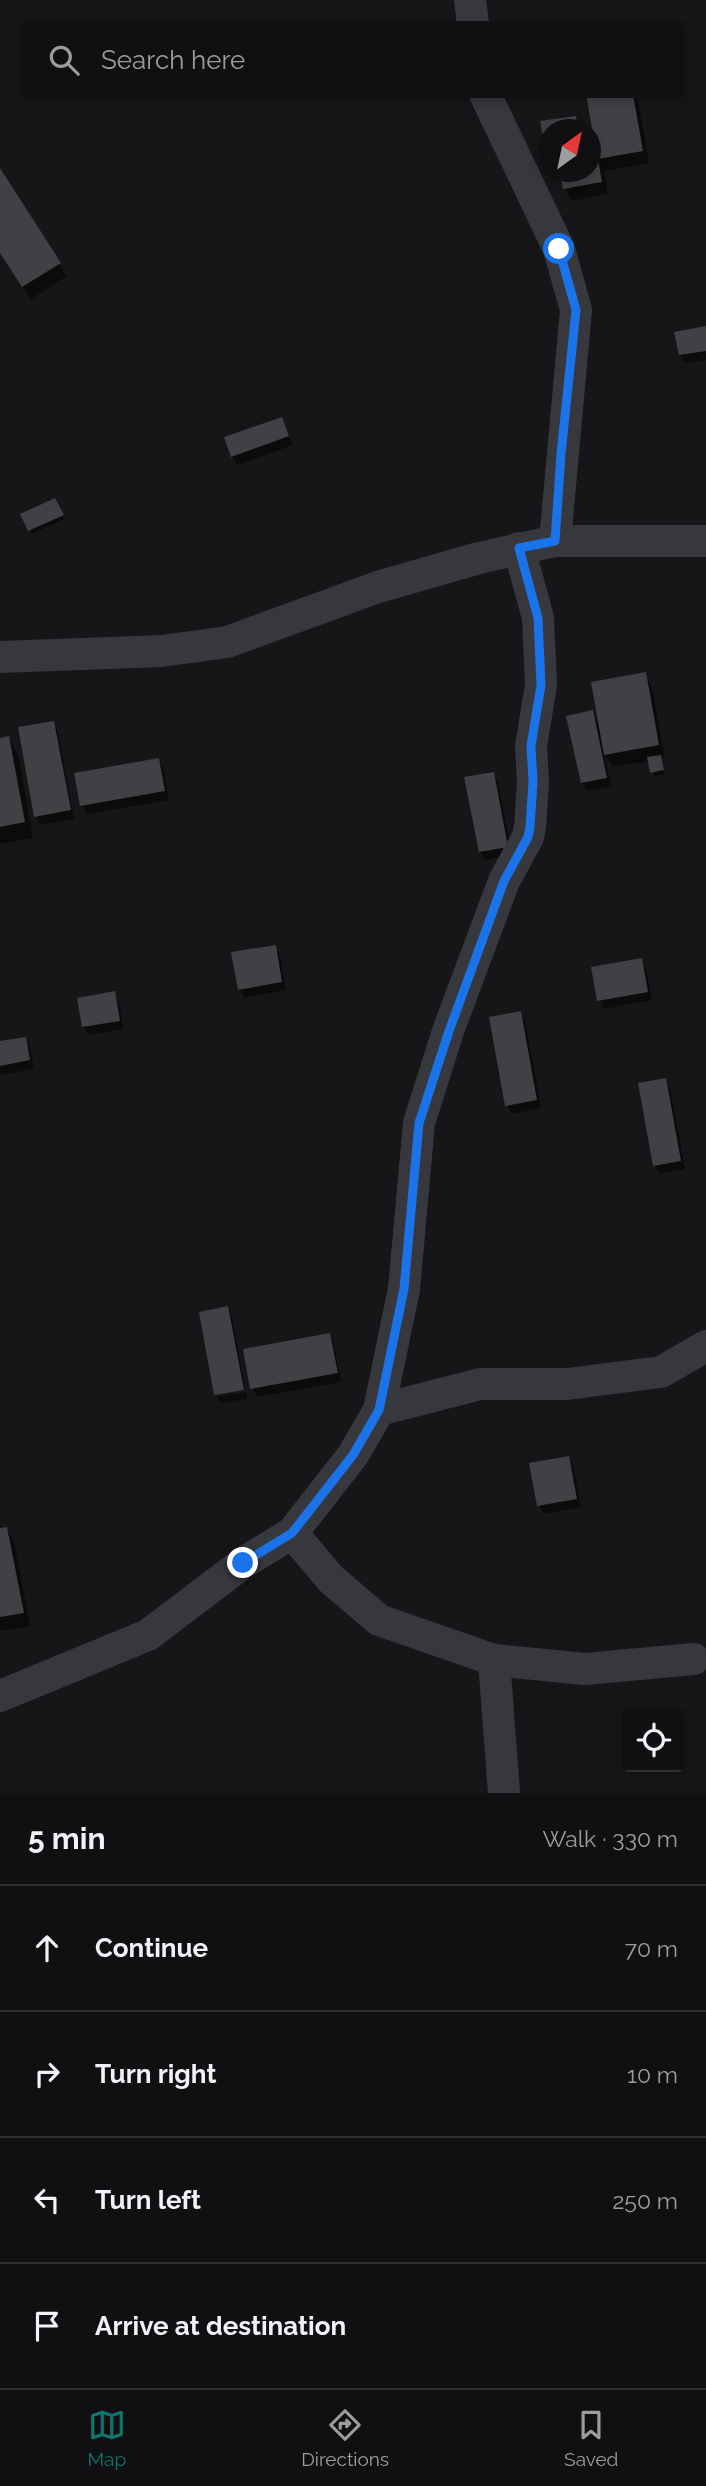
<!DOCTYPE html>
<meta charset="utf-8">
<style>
body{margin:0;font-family:Raleway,sans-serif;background:#19191b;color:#f1f3f6}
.controls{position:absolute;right:21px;bottom:21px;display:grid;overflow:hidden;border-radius:7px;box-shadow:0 4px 10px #0003}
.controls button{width:63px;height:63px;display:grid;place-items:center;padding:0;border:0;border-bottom:2px solid #303032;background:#101012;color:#f1f3f6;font:35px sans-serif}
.compass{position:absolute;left:538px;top:119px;width:63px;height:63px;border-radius:50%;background:#101012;box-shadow:0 4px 10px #0003;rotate:33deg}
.stop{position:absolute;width:21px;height:21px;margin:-16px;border:5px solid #1a73e8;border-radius:50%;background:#fff}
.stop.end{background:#1a73e8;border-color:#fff;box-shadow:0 2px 7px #0008}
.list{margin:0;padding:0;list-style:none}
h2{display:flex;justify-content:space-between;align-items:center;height:91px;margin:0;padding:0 28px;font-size:30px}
h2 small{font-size:23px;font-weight:400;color:#9c9d9f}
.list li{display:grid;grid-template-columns:46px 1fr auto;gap:21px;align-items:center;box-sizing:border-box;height:126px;padding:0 28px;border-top:2px solid #303032}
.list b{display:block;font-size:26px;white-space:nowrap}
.list em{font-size:23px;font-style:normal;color:#9c9d9f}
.icon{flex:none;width:38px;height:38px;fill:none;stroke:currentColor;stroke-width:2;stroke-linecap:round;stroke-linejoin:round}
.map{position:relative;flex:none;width:706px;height:1793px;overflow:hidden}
.search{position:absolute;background:#101012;box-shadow:0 4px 10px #0003;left:21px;right:21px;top:21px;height:77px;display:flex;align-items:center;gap:18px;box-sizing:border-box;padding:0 24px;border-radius:7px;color:#9c9d9f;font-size:26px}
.sheet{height:595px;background:#101012}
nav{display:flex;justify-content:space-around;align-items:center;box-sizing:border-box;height:98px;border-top:2px solid #303032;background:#101012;font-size:19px;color:#9c9d9f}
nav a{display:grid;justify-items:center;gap:4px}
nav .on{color:#0f766e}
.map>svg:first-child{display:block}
.shadow{fill:#0007}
.building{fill:#404145}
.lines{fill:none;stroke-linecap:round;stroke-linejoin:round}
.minor{stroke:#37383d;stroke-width:32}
.route{stroke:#1a73e8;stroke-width:9}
</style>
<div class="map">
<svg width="706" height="1793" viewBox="0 0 706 1793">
<rect width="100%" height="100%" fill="#161618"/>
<path class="shadow" d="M588 94H637L649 163 604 171 608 194 572 201 565 188 563 178 557 179 553 172H590V130L594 129Z
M575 117 582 130H548V158L542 123Z
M0 171 67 276 31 299 0 251Z
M706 328V360L685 363 680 355Z
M282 419 293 445 237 465 232 456Z
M55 500 64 519 32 534 23 515Z
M645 674 652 687 665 758 662 759 665 774 654 776 650 761 613 767 604 752 611 786 587 791 582 783 592 712 600 727Z
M53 723 58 731 74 819 41 825 36 816Z
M8 738 18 754 33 838 0 844V740Z
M158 759 163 768 169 800 87 814 82 806 76 774Z
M493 774 498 783 512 855 485 860 480 852Z
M275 947 280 955 286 990 244 998 240 989Z
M641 960 646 969 652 1000 604 1009 599 1000Z
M114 993 119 1002 123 1029 89 1035 84 1027Z
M520 1013 525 1021 541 1108 512 1114 507 1105Z
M25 1039 30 1047 34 1069 0 1075V1043Z
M665 1080 670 1088 685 1169 660 1174 655 1165Z
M228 1308 232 1317 245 1388 216 1393V1395L201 1313Z
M330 1335 334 1344 341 1382 257 1397 252 1387Z
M246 1392 247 1399 221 1403 217 1397Z
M568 1458 573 1466 581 1507 544 1514 539 1505Z
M6 1529 14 1541 30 1626 0 1631V1530Z"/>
<path class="building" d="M586 94H633L643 151 598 159 602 182 563 189 560 172H590L592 128Z
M576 116 578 130H548L547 160 540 121Z
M0 168 61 263 22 287 0 253Z
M706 326V351L679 355 674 332Z
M282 417 289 436 231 457 224 437Z
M55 498 64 515 28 531 20 514Z
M646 672 659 745 604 755 591 682Z
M593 710 607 778 581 783 566 716Z
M54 721 71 810 34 817 18 727Z
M9 736 25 822 0 827V738Z
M661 755 664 770 650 773 647 757Z
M159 758 165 791 80 806 74 773Z
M494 772 508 847 479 852 464 777Z
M276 945 282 982 238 990 231 952Z
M642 958 648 992 597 1001 591 967Z
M115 991 120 1021 82 1027 77 998Z
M521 1011 537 1100 505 1106 489 1017Z
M26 1037 30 1060 0 1066V1041Z
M666 1078 681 1161 653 1166 638 1083Z
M228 1306 244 1390 214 1395 199 1312Z
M330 1333 338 1373 250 1389 243 1349Z
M569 1456 577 1499 537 1506 529 1463Z
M7 1527 24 1613 0 1617V1528Z"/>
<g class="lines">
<path class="minor" d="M470 0 473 24
M485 94 559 249 576 310 555 541
M0 657 162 651 227 642 378 587 479 558 555 541H706
M379 1410 480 1384H567L661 1372 706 1346
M292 1533 331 1579 379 1620 494 1660 585 1669 694 1659
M494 1660 504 1793
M0 1696 148 1635 243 1563 292 1533 353 1455 379 1410 404 1289 419 1123 448 1031 504 881 528 837 530 827 533 782 531 746 541 685 538 618 519 548"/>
</g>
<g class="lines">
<path class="route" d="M243 1563 292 1533 353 1455 379 1410 404 1289 419 1123 449 1031 504 881 528 837 530 827 533 782 531 746 541 685 538 618 519 548 555 541 561 454 576 310 559 249"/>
</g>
</svg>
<div class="controls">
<button><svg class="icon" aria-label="locate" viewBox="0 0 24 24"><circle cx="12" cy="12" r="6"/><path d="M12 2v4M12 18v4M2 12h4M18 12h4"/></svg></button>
</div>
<svg class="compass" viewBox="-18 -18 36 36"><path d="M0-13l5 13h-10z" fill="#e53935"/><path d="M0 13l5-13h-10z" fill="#9c9d9f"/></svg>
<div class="stop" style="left:559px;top:249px"></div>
<div class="stop end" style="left:243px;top:1563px"></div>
<div class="search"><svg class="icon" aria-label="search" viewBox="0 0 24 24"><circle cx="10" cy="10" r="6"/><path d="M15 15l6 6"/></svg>Search here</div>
</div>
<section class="sheet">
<h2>5 min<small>Walk · 330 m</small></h2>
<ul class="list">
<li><svg class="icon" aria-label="ahead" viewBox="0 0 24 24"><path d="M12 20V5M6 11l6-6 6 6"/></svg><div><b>Continue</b></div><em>70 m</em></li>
<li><svg class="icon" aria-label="right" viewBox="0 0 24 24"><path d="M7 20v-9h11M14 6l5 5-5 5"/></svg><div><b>Turn right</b></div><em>10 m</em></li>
<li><svg class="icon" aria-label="left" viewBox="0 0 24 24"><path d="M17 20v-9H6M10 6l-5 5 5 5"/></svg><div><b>Turn left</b></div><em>250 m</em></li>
<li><svg class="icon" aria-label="arrive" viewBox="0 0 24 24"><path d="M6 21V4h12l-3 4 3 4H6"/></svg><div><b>Arrive at destination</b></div></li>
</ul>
</section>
<nav>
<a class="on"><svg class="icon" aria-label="map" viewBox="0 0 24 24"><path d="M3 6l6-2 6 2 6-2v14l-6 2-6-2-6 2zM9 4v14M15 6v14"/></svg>Map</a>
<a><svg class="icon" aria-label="directions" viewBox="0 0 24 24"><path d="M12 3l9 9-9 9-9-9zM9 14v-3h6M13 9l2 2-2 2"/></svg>Directions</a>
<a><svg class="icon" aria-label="saved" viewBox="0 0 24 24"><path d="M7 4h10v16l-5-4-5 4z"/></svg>Saved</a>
</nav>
